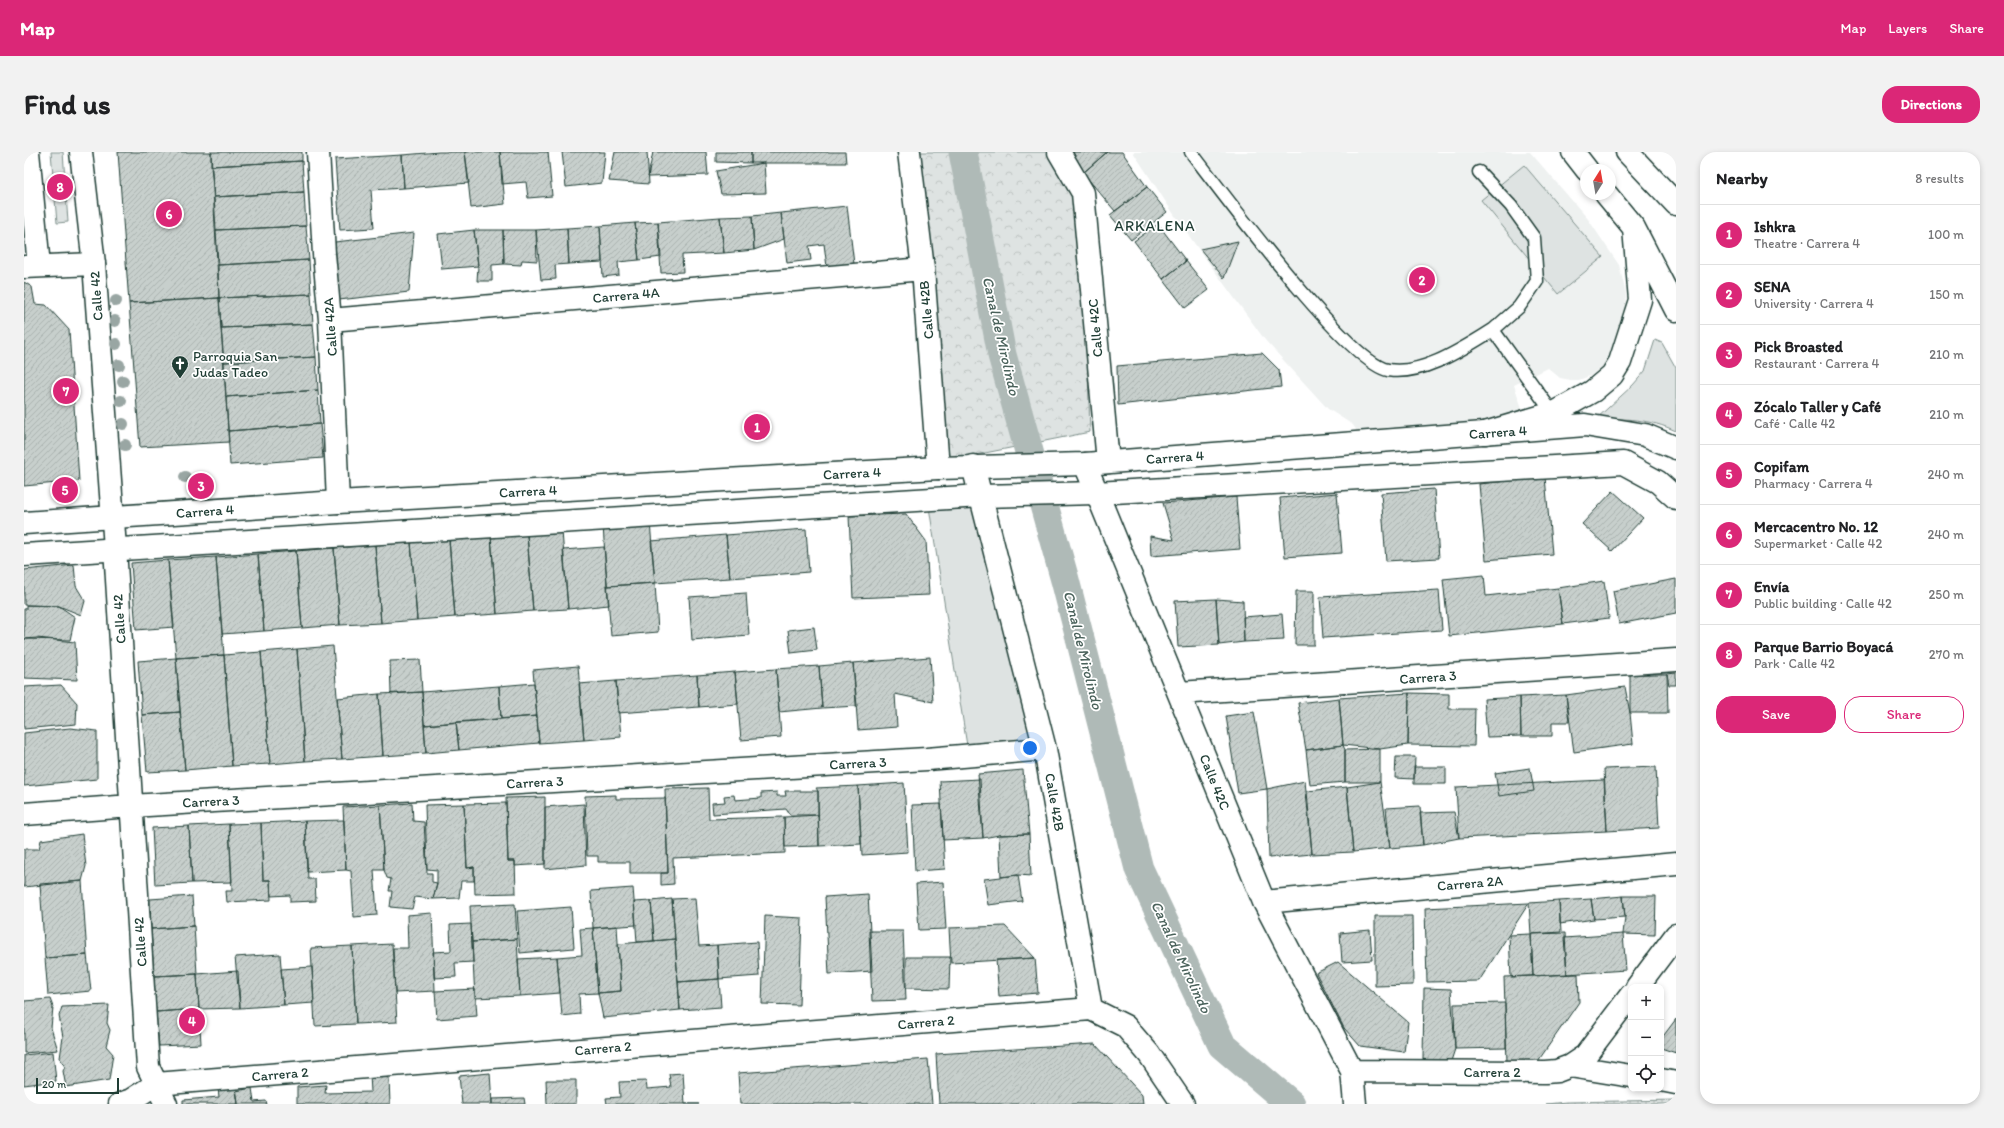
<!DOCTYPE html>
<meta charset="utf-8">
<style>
body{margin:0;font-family:Itim,sans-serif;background:#f2f2f2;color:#202124}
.controls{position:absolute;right:12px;bottom:12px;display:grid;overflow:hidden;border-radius:8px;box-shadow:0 2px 6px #0003}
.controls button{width:36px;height:36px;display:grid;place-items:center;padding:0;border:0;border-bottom:1px solid #e0e0e0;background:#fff;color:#202124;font:20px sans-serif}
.compass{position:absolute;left:1556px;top:12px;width:36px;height:36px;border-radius:50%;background:#fff;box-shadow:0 2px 6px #0003;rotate:11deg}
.scale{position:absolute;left:12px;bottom:10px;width:83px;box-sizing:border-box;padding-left:4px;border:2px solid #1f3d34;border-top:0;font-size:11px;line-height:14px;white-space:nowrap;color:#1f3d34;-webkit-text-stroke:3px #fff;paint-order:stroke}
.you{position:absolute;left:1006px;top:596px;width:14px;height:14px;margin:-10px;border:3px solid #fff;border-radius:50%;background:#1a73e8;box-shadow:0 0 0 6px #1a73e833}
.badge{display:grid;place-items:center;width:26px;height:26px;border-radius:50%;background:#db2777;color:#fff;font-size:13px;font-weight:700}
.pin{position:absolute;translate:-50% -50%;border:2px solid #fff;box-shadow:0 1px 4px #0006}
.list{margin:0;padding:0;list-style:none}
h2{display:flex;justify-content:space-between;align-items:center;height:52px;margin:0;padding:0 16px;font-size:17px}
h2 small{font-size:13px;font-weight:400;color:#757577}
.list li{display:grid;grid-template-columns:26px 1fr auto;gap:12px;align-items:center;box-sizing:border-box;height:60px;padding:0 16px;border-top:1px solid #e0e0e0}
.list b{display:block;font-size:15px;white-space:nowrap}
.list p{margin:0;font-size:13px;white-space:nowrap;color:#757577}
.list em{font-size:13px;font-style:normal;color:#757577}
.actions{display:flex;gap:8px;padding:12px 16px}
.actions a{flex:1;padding:9px 0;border:1px solid #db2777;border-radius:16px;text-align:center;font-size:14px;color:#db2777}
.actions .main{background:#db2777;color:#fff}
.icon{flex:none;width:22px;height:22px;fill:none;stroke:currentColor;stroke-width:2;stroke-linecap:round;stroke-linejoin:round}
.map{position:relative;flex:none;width:1652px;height:952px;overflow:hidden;border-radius:16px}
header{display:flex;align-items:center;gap:24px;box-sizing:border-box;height:56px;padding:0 20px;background:#db2777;color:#fff}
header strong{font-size:19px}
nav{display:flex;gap:22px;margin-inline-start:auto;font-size:14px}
.intro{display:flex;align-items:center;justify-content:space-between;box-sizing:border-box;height:96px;padding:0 24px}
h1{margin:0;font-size:28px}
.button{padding:10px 18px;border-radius:16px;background:#db2777;color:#fff;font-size:14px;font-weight:700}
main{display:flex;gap:24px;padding:0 24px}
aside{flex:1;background:#fff;border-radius:16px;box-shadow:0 2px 6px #0003}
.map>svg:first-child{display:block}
.built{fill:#eef1f0}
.grass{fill:url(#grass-dots);stroke:#7e908b}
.forest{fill:url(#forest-crowns);stroke:#7e908b}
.green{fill:#dee3e2;stroke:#7e908b}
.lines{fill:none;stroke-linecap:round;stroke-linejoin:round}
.canal{stroke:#afbab7;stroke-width:29}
.building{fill:url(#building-hatch);stroke:#1f3d34}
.service-casing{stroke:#1f3d34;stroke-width:15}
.minor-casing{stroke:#1f3d34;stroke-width:25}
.tertiary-casing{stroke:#1f3d34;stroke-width:25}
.secondary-casing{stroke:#1f3d34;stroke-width:25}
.primary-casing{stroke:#1f3d34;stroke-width:25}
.service{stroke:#fff;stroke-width:12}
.minor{stroke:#fff;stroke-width:22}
.tertiary{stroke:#fff;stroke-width:22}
.secondary{stroke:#fff;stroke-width:22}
.primary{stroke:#fff;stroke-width:22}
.tree{fill:#99a6a3}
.labels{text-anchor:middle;stroke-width:3.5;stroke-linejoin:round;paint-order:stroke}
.street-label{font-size:14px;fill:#1f3d34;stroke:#fff}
.poi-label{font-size:14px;fill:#1f3d34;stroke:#fff;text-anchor:start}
.neighbourhood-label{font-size:15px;letter-spacing:1px;fill:#1f3d34;stroke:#fff}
.water-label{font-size:15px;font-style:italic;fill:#4a625b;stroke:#fff}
</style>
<header>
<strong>Map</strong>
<nav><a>Map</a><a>Layers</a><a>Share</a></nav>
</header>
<div class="intro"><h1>Find us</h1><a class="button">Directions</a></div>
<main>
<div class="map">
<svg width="1652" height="952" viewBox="0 0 1652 952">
<defs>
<pattern id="grass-dots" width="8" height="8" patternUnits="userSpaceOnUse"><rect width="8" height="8" fill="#dee3e2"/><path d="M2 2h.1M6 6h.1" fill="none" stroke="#bec4c2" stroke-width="1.8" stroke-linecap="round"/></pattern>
<pattern id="forest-crowns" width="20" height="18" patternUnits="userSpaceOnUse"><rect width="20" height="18" fill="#dee3e2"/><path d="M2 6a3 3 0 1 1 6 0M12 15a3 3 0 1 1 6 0" fill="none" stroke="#bec4c2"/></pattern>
<pattern id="building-hatch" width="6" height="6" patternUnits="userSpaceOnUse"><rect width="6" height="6" fill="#c7cfcc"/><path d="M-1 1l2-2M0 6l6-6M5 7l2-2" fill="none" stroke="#aab3b0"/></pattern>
</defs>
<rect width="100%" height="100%" fill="#fff"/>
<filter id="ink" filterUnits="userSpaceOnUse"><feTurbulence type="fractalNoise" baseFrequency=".025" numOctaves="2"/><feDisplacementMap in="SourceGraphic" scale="8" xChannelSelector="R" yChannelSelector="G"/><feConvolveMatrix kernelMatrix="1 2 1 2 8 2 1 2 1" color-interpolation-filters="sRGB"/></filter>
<g filter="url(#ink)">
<path class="built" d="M1109 0H1506L1564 67 1595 113 1602 142 1601 170 1592 193 1580 213 1566 224 1552 229 1536 226 1524 216 1490 233 1501 265 1463 274 1336 284 1329 273 1304 257 1241 188 1157 73Z"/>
<path class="grass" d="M1652 948V952H1522L1542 950Z"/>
<path class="forest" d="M885 0H1033L1058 41 1066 280 911 311Z"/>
<path class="green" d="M27 0H39L44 70 33 71Z
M1500 13 1579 105 1534 142 1457 48Z
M1631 188 1638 191 1652 216V279C1626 267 1600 266 1572 267L1609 233 1621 219Z
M956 345 1019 594 944 600 904 349Z"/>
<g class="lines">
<path class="canal" d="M939 0 978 203 1041 428 1115 717 1198 893 1267 952"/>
</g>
<path class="building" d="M94 0H187L195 146 105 151Z
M187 0H278V9L187 14Z
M415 0H441L445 31 380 36 378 3Z
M441 0H476L481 52 447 56Z
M476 0H524L528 44 504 46 502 30 478 32Z
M538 0H581L578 31 542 35Z
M591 0H623L625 32 585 29Z
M629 0H682L684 23 624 25Z
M692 0H727V11L692 10Z
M727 0H821L822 11H727Z
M1042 0H1083L1059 21Z
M1083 0H1098L1123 35 1091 59 1059 21Z
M378 3 380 36 347 38 350 76 316 78 311 7Z
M278 9 280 40 190 45 187 14Z
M740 11 742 41 697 42 692 19Z
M1123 35 1143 60 1107 88 1086 63Z
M280 40 282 74 192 78 190 45Z
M823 54 830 112 803 115 800 92 785 94 787 108 763 111 757 61Z
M757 61 760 87 730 98 728 64Z
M728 64 730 98 700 101 696 65Z
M696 65 700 101 658 103 659 120 637 121 634 70Z
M634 70 637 105 615 108 611 71Z
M611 71 615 108 594 110 595 123 579 125 576 74Z
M1134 72 1162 109 1139 127 1110 89Z
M282 74 285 108 194 113 192 78Z
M576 74 578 110 545 112 543 76Z
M543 76 545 112 531 113 532 127 517 128 512 78Z
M450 78H479L480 112 468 113V129H453L454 114Z
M450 78 454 114 418 117 414 82Z
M479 78H512L513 109 498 108 497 113 480 112Z
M390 81 385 140 315 148 311 90Z
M1214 89 1200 126 1176 97Z
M285 108 287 142 195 146 194 113Z
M1162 109 1185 138 1161 156 1139 127Z
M0 130 8 135 11 152 22 153 45 178 55 329 0 334Z
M287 142 289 172 197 176 195 146Z
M195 146 205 290 116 295 105 151Z
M289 172 292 205 200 210 197 176Z
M1238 201 1255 218 1257 235 1094 253 1093 214Z
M292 205 294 238 202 245 200 210Z
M294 238 296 272 204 279 202 245Z
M296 272 299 306 206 313 204 279Z
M1521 325 1528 402 1462 408 1455 332Z
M1410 337 1415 406 1362 409 1357 341Z
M1589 339 1619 366 1588 399 1558 372Z
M1313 341 1318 401 1261 405 1256 346Z
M1212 345 1216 397 1127 404 1126 384 1150 388 1139 351Z
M882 362 902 389 905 443 829 446 825 364Z
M626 370 631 431 583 434 579 373Z
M782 377 785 420 706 426 702 383Z
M538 379 544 457 509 459 503 382Z
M503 382 509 459 473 462 467 384Z
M702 383 706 426 631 431 627 389Z
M467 384 473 462 431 465 425 387Z
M425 387 431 465 393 468 387 390Z
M387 390 393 468 357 471 351 393Z
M351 393 357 471 316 473 310 396Z
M580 395 585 453 544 457 539 398Z
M310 396 316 473 278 476 272 399Z
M272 399 278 476 240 479 234 402Z
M234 402 240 479 198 482 192 405Z
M192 405 200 503 152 506 144 408Z
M144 408 150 475 112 478 107 411Z
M50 413 52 434 61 449 57 463 35 454 0 453V418Z
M1460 423 1462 444 1534 436 1539 472 1425 484 1419 427Z
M1652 427V461L1595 472 1589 439Z
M1580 429 1585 466 1539 472 1534 436Z
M631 431 634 480 587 484 583 434Z
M1415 438 1418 478 1299 486 1296 445Z
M1272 439H1290V493H1271Z
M722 441 725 483 668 488 665 445Z
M1192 447 1219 449 1220 490 1195 493Z
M1192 447 1195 493 1154 495 1151 449Z
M2 453 35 454 51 465 46 488 0 487V457H2Z
M1258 462 1260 488 1220 490 1219 465Z
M790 475 793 498 767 501 764 478Z
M13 486 51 490 53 528 0 526V487Z
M309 494 318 607 281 609 273 497Z
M273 497 281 609 246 612 237 500Z
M237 500 246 612 208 614 200 503Z
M200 503 208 614 161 618 152 506Z
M906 505 909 550 871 542 873 575 834 578 829 511Z
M152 506 156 560 118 563 114 509Z
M396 508 398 540 367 542 366 509Z
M829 511 833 554 798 556 795 514Z
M554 514 560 588 515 591 509 518Z
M795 514 798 556 755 560 752 517Z
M752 517 757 585 717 588 711 520Z
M711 520 714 552 675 555 673 523Z
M1652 521V533H1645L1643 522Z
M1606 522H1643L1644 561H1606Z
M673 523 675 555 594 561 592 529Z
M592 529 597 585 560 588 555 532Z
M510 531 513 564 477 567 475 534Z
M37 533 53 551 52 572 0 577V535Z
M475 534 477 567 400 573 398 540Z
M1601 535 1606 561 1609 592 1550 600 1542 543Z
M398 540 402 601 359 604 355 542Z
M1385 541 1384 593 1356 597 1319 593 1315 546Z
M1385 541 1425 542V557H1451L1450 594 1384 593Z
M355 542 359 604 318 607 313 546Z
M1542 543 1545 570H1528V584H1497L1496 545Z
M1496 545 1497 584 1463 585 1460 547Z
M1315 546 1319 593 1282 598 1274 551Z
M156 560 161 618 123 620 118 563Z
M1230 560 1243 637 1214 641 1202 564Z
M513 564 515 591 435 598 432 570Z
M432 570 435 598 402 601 400 573Z
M46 576 73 579V627L0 634V581Z
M1319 593 1321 598V630L1286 633 1282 598Z
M1356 597V630H1321V598Z
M1372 605H1391L1390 627 1371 626Z
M1390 615H1422V632H1390Z
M1632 615 1635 676 1583 679 1580 617Z
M1506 616 1510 639 1475 644 1471 621Z
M999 618 1005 682 975 683 959 686 954 622Z
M956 627 959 686 919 688 916 629Z
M1580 628 1583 679 1435 686 1432 635Z
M1281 629 1288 702 1245 706 1243 637Z
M1356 630 1366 696 1329 700 1323 635Z
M880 631 884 700 838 703 834 634Z
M834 634 837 692 795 694 794 639 792 636Z
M1323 635 1329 700 1288 702 1283 639Z
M684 636 685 667 760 665 761 701 649 706 650 732 637 733V721H644L641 637Z
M761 639H794V663H766L762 657 689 662 688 651 701 650 700 644 710 643 711 648 737 646V641L753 640V644H762Z
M592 643V647L641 646 644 721H606V710H574V704H563L561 644Z
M521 645V712L491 714V709H484L482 646Z
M388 651 389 669 400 670 403 721H408V730L413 731 409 747 391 745 388 757 366 755 368 739H365L367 727 363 726 360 718 356 653Z
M482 651 484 709H491L492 741 451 742 450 715 443 716 440 652Z
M440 652 443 716 450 715V729H437L435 746 409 747 413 731V718L403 717 401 653Z
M560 652 562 713 521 717V655Z
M917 652 921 717 891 719 888 653Z
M356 653 360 718H350L353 763 330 765 327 719 322 718 319 655Z
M1396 654 1399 693 1366 696 1362 656Z
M1430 660 1435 686 1399 693 1396 661Z
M794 663 795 694 761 695 760 665Z
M320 668 322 718 283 720 281 669Z
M281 669 284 727H291L292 749 266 750V743L247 744 246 728H239L237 671Z
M237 671 239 728H246L247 748 203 750 202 739H208L205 672Z
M205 672 208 730 168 731 165 674Z
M165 674 168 731 131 733 128 676Z
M58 682 62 714 58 729 0 735V697H15L17 688Z
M1005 682 1007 724 994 723 977 725 975 683Z
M994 723 998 749 964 753 960 727Z
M58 729 63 803 21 806 16 732Z
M919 730 922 777 895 778 892 732Z
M609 736 612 773 569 776 567 739Z
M844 742 848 819 805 822 801 745Z
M168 744 170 774 127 777 126 747Z
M1599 744H1632L1631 783 1599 782 1601 765Z
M1599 744 1601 765 1570 767 1567 747Z
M671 746 675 794 693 793 695 827 654 830 648 747Z
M648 747 651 787 630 789 627 749Z
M1567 747 1570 767 1536 772 1535 749Z
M627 749 630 789 613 790 610 750Z
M1535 749 1537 780 1507 782 1505 751Z
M1505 751 1455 829 1403 830 1401 756Z
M491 752 493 787 448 790 446 754Z
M547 755 550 796 496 801 493 759Z
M408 761 411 839 371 841 369 796H384L383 763Z
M741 764 778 766 775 853 738 852Z
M1351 764H1388L1389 833 1351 834Z
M447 772 449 810 431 811 432 825 410 826 409 800 427 799 426 773Z
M170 774 173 822 130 824 127 777Z
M593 774 597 839 574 841 569 776Z
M981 774 1011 806 927 811 925 776Z
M569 776 574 841 555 842 556 862 538 864 533 805 558 803 556 777Z
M1346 778 1348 808 1318 810 1316 781Z
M845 779H879L882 848 848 849Z
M1541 781 1543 822 1509 824 1507 782Z
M1507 782 1509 824 1487 825 1485 783Z
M1599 782 1602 818 1543 822 1540 786Z
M493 787 496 844 451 846 448 790Z
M651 787 656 858 579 866 574 841 597 839 594 792Z
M733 790 735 824 695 827 693 793Z
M368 792 373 870 332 872 328 794Z
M328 794 332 872 291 874 287 796Z
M256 802 260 853 216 856 211 805Z
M63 803 67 839 24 843 21 806Z
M533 805 536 841 496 844 494 807Z
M882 805H926L925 837 882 836Z
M1011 806 1014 841 975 844 972 808Z
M1314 810 1384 870 1380 900 1336 894 1320 876 1292 821Z
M288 815 290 851 260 853 257 817Z
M214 819 216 856 175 857 173 822Z
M173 822 175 857 132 860 130 824Z
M1554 822 1555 850 1514 909 1483 910 1480 825Z
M695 827 697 855 656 858 654 830Z
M1400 836 1427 837 1431 897 1427 909 1399 908Z
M451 837 453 864 413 867 411 839Z
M26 847 29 855 27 876 34 898 0 901V849Z
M1481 851 1482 896 1431 897 1430 852Z
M85 853 83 871 86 878 82 894 89 902 85 928 42 935 39 919 41 915 36 906 39 885 35 864 38 855Z
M175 857 177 892 135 894 132 860Z
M1652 867V901L1637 896V887Z
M1071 892 1118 943 1119 952H915L912 902Z
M29 900 32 929 0 933V903Z
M904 907 908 952H716L714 921Z
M466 921 468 952H438L435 924Z
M659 921 661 952H675H583L582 946 596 945 595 930 622 929 623 937 647 935 645 922Z
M346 923 365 926 366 952H273V935L302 933 301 941 347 940Z
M522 928H552V952H523Z
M212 934 214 952H159V948L195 945 194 936Z
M228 936 230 950 242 949 243 952H214L212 939Z
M500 946 501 952H468V947Z"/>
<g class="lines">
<g class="service-casing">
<path id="service" d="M1167 0C1197 39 1325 212 1364 218 1399 224 1441 195 1469 178L1523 253 1532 260
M1455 20 1487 54 1510 86 1513 129 1495 155 1469 178"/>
</g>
<g class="minor-casing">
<path id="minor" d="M4 0 15 114
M294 0 300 102 306 168 314 350
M885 0 899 117 914 316
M1035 0 1059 41 1084 310
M0 115 70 112
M306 168 899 117
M1061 312 1240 750 1328 919 1331 952
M949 314 1021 597 1067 857 1101 874 1125 902 1159 952
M91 396 124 915 142 952
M1155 541 1652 508
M0 662 107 654 903 607 1021 597
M1240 750 1652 712
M1613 835 1652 783
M1546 914 1561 904 1607 843
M1328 919 1521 920 1533 919 1546 914 1607 924
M1637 928 1652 931
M96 952 107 948 132 932 1067 857"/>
</g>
<g class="tertiary-casing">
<path id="tertiary" d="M57 0 70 112 91 396"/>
</g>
<g class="secondary-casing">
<path id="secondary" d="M0 371 314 350 914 316 1061 312 1561 273 1621 283 1652 296
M0 403 957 344 1072 341 1599 311 1634 330 1652 346"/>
</g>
<g class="primary-casing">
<path id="primary" d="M1549 0 1563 18
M1603 0 1652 52
M1582 42 1610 76 1652 158
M1461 281 1532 260 1569 239 1588 223 1596 210 1616 148 1610 76"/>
</g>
<use href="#service" class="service"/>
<use href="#minor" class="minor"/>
<use href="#tertiary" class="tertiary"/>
<use href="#secondary" class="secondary"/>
<use href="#primary" class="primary"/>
</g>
<g class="tree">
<circle cx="92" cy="149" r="6"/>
<circle cx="91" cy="169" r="6"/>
<circle cx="92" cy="192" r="6"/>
<circle cx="95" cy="213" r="6"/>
<circle cx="99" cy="229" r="6"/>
<circle cx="97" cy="249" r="6"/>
<circle cx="99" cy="272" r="6"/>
<circle cx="101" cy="293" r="6"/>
<circle cx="161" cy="325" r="6"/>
</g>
</g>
<defs>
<g id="church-pin" transform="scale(0.9)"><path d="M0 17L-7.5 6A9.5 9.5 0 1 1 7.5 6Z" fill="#1f3d34" stroke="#fff"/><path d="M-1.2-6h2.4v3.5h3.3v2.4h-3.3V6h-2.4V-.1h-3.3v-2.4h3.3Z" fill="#fff"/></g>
</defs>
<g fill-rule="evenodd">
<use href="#church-pin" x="156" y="212"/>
</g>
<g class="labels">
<g class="street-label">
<text transform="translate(602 143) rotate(-5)" y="5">Carrera 4A</text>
<text transform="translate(72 144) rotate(-94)" y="5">Calle 42</text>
<text transform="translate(902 158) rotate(-95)" y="5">Calle 42B</text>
<text transform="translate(306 175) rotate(-94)" y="5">Calle 42A</text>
<text transform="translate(1071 176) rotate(-95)" y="5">Calle 42C</text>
<text transform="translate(1474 280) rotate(-4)" y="5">Carrera 4</text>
<text transform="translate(1151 305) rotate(-4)" y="5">Carrera 4</text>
<text transform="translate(828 321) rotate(-3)" y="5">Carrera 4</text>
<text transform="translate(504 339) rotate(-3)" y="5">Carrera 4</text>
<text transform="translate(181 359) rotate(-4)" y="5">Carrera 4</text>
<text transform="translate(95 467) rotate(-94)" y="5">Calle 42</text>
<text transform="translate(1404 525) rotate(-4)" y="5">Carrera 3</text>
<text transform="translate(834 611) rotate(-3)" y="5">Carrera 3</text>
<text transform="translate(511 630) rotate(-3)" y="5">Carrera 3</text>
<text transform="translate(1191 630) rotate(68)" y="5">Calle 42C</text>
<text transform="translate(187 649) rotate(-3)" y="5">Carrera 3</text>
<text transform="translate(1031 650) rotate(80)" y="5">Calle 42B</text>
<text transform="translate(1446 731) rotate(-5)" y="5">Carrera 2A</text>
<text transform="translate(116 790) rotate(-94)" y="5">Calle 42</text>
<text transform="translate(902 870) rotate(-5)" y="5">Carrera 2</text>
<text transform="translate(579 896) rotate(-5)" y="5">Carrera 2</text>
<text x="1468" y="925">Carrera 2</text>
<text transform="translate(256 922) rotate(-5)" y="5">Carrera 2</text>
</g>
<g class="poi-label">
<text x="169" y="209">Parroquia San<tspan x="169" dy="16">Judas Tadeo</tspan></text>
</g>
<g class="neighbourhood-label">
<text x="1131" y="79">ARKALENA</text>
</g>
<g class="water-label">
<text transform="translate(977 184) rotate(77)" y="5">Canal de Mirolindo</text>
<text transform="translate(1059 498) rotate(76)" y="5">Canal de Mirolindo</text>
<text transform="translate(1157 805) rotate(65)" y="5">Canal de Mirolindo</text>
</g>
</g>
</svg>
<div class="controls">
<button>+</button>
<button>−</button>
<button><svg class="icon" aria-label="locate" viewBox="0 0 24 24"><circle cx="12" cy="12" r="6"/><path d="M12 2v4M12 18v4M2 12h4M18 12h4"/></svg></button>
</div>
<svg class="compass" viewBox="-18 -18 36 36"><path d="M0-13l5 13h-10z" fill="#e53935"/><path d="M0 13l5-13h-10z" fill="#757577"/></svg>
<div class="scale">20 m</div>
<div class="you"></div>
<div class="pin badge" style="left:733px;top:275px">1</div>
<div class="pin badge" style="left:1398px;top:128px">2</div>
<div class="pin badge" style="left:177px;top:334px">3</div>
<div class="pin badge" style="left:168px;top:869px">4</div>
<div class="pin badge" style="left:41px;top:338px">5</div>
<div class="pin badge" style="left:145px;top:62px">6</div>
<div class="pin badge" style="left:42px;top:239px">7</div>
<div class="pin badge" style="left:36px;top:35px">8</div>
</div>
<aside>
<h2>Nearby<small>8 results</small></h2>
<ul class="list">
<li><span class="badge">1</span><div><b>Ishkra</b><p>Theatre · Carrera 4</p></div><em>100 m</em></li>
<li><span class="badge">2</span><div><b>SENA</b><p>University · Carrera 4</p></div><em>150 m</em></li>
<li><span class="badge">3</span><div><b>Pick Broasted</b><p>Restaurant · Carrera 4</p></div><em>210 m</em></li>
<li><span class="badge">4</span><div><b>Zócalo Taller y Café</b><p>Café · Calle 42</p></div><em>210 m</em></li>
<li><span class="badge">5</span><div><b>Copifam</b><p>Pharmacy · Carrera 4</p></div><em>240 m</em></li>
<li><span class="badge">6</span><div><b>Mercacentro No. 12</b><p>Supermarket · Calle 42</p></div><em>240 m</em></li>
<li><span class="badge">7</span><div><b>Envía</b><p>Public building · Calle 42</p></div><em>250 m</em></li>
<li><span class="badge">8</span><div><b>Parque Barrio Boyacá</b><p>Park · Calle 42</p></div><em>270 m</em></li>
</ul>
<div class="actions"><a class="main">Save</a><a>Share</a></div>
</aside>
</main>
